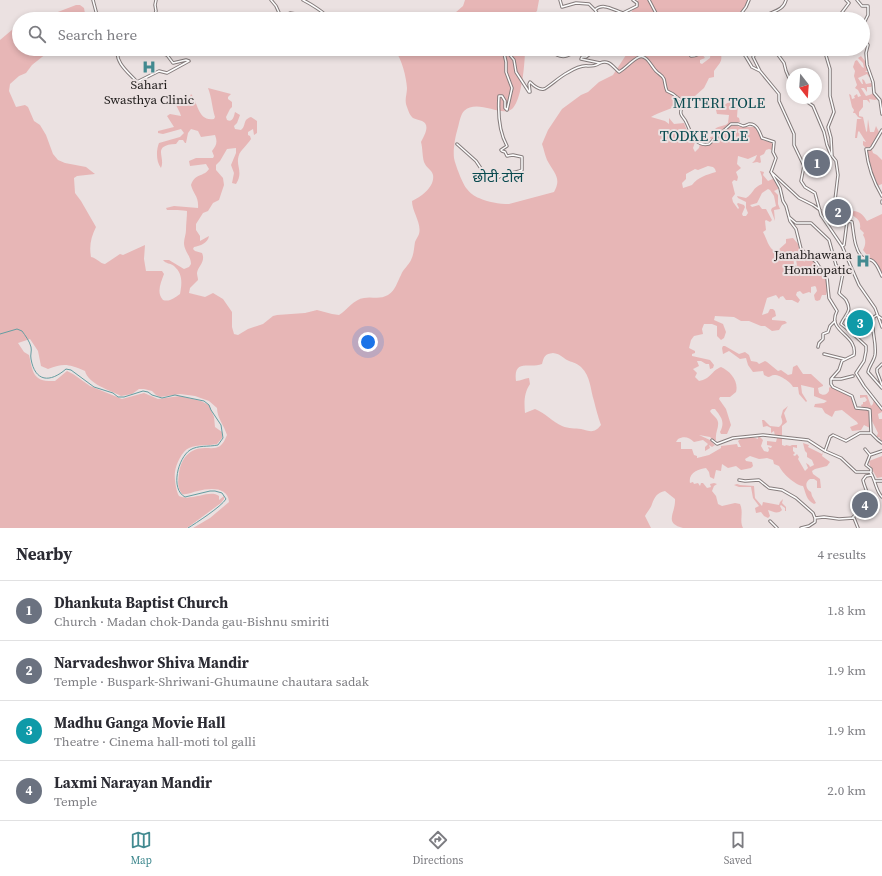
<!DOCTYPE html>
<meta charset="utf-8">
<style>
body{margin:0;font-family:"Source Serif 4","Noto Sans Devanagari",serif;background:#f2f2f3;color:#2b2b33}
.compass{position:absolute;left:786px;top:68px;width:36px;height:36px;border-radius:50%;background:#fff;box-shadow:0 2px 6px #0003;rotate:163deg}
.you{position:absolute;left:368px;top:342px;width:14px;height:14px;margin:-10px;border:3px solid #fff;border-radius:50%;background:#1a73e8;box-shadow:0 0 0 6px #1a73e833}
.badge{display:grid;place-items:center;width:26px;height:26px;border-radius:50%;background:#428a90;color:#fff;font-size:13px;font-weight:700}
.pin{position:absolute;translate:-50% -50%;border:2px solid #fff;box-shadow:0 1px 4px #0006}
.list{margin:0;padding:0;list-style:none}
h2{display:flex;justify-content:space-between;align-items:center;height:52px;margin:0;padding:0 16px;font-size:17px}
h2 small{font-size:13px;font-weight:400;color:#7c7c81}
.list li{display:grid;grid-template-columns:26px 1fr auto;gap:12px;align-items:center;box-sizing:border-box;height:60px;padding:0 16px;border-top:1px solid #e1e1e2}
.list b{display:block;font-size:15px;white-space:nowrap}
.list p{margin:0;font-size:13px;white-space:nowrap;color:#7c7c81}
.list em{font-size:13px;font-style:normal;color:#7c7c81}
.icon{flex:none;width:22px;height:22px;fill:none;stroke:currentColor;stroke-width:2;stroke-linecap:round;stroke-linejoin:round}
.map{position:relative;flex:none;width:882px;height:528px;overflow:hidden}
.search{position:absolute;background:#fff;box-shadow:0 2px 6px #0003;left:12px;right:12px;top:12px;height:44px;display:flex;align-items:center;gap:10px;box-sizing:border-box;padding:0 14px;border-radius:22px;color:#7c7c81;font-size:15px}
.sheet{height:292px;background:#fff}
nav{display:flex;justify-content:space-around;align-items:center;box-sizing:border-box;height:56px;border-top:1px solid #e1e1e2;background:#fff;font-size:11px;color:#7c7c81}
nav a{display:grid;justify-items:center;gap:2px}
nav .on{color:#428a90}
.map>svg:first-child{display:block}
.green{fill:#e7b6b6;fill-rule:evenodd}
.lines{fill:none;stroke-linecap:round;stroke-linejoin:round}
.stream{stroke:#659da1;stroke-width:1}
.street-casing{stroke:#857c7c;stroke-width:3.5}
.street{stroke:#fff;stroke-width:1.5}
.labels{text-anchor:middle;stroke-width:4;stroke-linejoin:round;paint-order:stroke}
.poi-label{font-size:13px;fill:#1f1c1b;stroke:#ebe1e1}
.quarter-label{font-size:15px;fill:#094a4f;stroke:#ebe1e1}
</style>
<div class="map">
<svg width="882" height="528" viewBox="0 0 882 528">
<rect width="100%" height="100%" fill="#ebe1e1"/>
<path class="green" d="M465 0H539L537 11 528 19H448L463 6Z
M638 0H748L744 9 736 19H726L725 18 724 19 715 14 713 18 715 17 719 19H630L631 13Z
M76 5H80L84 8 86 19H28L37 16 50 15Z
M19 24V49H52L32 65 26 73 19 76 10 84 9 91 16 107 25 105 28 107 34 121 40 125 46 135 53 154 58 160 65 163 86 167 95 174 77 176 74 178 75 193 81 201 96 227C91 237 89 246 91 257 97 258 99 263 105 264L120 254 123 255 145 245 144 259 146 271H162L164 274C161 282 156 293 163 300 170 302 174 298 180 294 182 283 183 274 174 266 170 263 166 264 163 260H169L184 269 189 267 191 264C191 256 184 251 184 243 184 239 186 234 186 230 186 224 187 217 187 211 184 210 171 210 167 210L166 208 174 206 198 208C199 196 193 194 191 185 195 173 204 177 209 169L206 164 190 166 189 161 196 158H213L214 156 212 151C216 146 218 143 215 135L201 137 198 131 191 129 188 133 186 143H185L183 140H179L176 144C151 145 166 157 161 168 156 162 156 150 159 143L180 137 184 133 181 129 163 134 158 133V131L174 127 167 116 170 114 181 116 180 113 176 105 187 104 191 94C198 102 198 122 214 119L215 117C212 108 212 98 208 88L231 94 228 97V99L232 102V107L230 109 226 117 227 120C233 123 234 116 235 112L240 115 237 123 234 126 235 129 241 130C247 125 242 120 251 117L257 121V133L254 135 253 129 248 132V135L250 136 251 139C248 144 240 151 239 155 235 166 244 171 236 184L232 183 234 173 231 165 236 153V148L227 149 220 161 216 165V170L223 178 224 185 219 200 213 203 208 211 203 213 196 224V230L200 236V241L209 236C208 243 200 246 194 247L193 249 195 251 202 253C206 262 198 266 197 273 197 275 198 278 198 280L190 288 189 293 205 297 213 293 223 299 232 312V327L234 334 238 335 248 329 263 324 273 316 277 315 305 313 317 310 332 314 339 315C347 310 354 299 364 298 372 296 379 300 388 295 396 290 397 282 401 275 403 269 409 265 411 260 414 254 414 248 415 242 416 239 418 237 419 234 422 223 412 212 412 201 421 197 435 187 433 175 432 170 427 168 425 164 422 159 423 149 421 142 424 136 431 125 422 121 419 120 415 119 413 118 410 116 408 110 407 107 404 100 407 95 407 88 406 76 402 60 395 50L397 49 413 51 424 49H525C525 63 522 98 513 108 503 119 478 98 464 111 460 115 459 125 457 131 455 138 453 150 454 158 455 164 463 185 467 189 469 192 475 197 479 198 488 202 499 204 509 204L554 192C562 178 554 173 547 160 545 155 544 150 542 144L548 130 562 109 581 95 588 92 599 82 613 75 626 55 627 49H707L706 51 704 50 702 54 705 58 700 60V63L702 64 710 58 711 49H735L720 50 721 53H716L717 56 721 55C723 62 717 66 714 71V77L709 78 704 88 687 103H685L675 95 681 103C676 108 658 112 651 117L665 121 669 124V118L674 124 684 123 690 138 695 142 693 148 695 152 699 148 700 144 708 145 729 127 734 125 741 127H754L759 131 762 140 772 142V150L769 149 766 150 764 154 760 156 761 162 760 163 757 162 752 163 755 160 757 155 748 159 738 156 737 164 741 168 736 172 738 177 737 181 734 180 732 182 735 194 732 198 733 202 738 209 739 208 737 204 738 203 744 205 745 207 742 214 743 216H746L748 213 746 208V202L738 198 737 196 746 198C754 193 752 188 762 184V177L760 171 764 172 763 175 768 181 775 178 780 188 774 191 778 195V204L780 209 774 210 775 221 771 210 772 208 776 206 774 196 770 190 768 189 762 193 757 203 750 205 752 207 759 205 762 209H766L772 220 770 222 766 220 765 221 766 230 763 232C767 239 768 248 776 252L786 243V239L793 238 798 244 800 251 802 253 795 251 793 253 794 265 797 266 796 259 797 257 805 262 802 258 803 255 809 257 815 261 817 267 827 279 828 288 826 295H822L820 300 817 301 815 300 814 295 817 291 816 287 815 286 811 287V293L809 292 803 294 800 291 797 292 796 295 800 300 798 303 792 300H786L783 296 780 297 779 299 776 295 767 298 762 315 768 313 770 309H773L775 311 776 316 772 318V320L785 321 787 323 782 325 779 330 772 331 765 326H761L749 321H741L734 317 715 316 714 320 723 324 726 332 724 338 721 340 717 336V326L712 324H704L702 329 703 334 694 336 691 340 689 348 695 351V353L692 354V356L710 360 714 365 713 368 710 369 709 364H706L701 361H697L699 366 693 369 697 373 695 377 699 381C711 379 711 371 721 367 730 371 739 381 736 392L730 397H720L719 399 726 409 731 425 727 434H721L720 432C725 422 722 418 715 409H712L710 411C712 415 717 417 718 422 719 428 715 432 716 440L714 441 710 437 699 435 710 440 715 445 712 447 709 445 710 448 705 451V447L708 444 703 440 694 442C689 437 684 436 678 439L676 442H681V449H692L694 455 697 456V458L709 455 721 448V446L737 444 738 447H741L738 441 742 438 752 437 758 439V437H760L763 440 761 446 764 451 768 452 769 450 768 447 771 448 772 446 767 445V441L776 442 777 438H781L775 436 774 431 771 433V428L767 426 763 427 762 420H764L770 426 779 427C783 423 783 422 781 417L783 410 788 406 784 413 787 422 782 426V445L785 446 786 445 790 446 792 445H797V448L793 447V451L795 453 793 455 795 456 797 454 799 457 798 459 805 471 808 468 806 463 809 465 810 467 814 465 812 460 807 457V453L805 451 803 443 809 445 808 447 822 454 823 452 822 456 830 462 827 466 815 469 812 471 813 474 820 479 821 488H817V481L814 479H810C804 483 806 489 811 492L812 496 816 503 814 504C806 500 806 493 803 486 795 485 782 473 779 466L774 464 773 460 767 458 759 459 750 456 745 459 746 461 752 462 753 466 751 468 741 470 736 466 728 468 722 464 721 471 716 470 714 479 710 477 709 472 706 468C698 469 688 473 690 483L693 482 694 484 698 483 700 486 701 483H703L707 488 711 487 710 484 714 483 717 484 714 486 712 491 716 496 718 504 722 506 735 503 740 504C744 513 739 520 743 528H683C663 523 676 513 675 499L665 491C657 493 655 496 652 504 651 508 647 512 645 516L651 528H193L210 518 229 502C228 486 209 488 198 491 192 492 188 495 182 494 177 487 178 482 179 473 181 459 189 448 205 448 210 448 216 449 220 446 224 443 225 439 227 435 224 425 217 418 217 408L209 401 195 396 180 394 160 397 156 395 152 391 144 389H139L132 394 121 396C110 390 88 384 85 371 68 364 64 363 48 369L41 366 38 351 30 339 18 343 24 352 29 355C33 373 33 382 55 381L67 371 73 374 90 386 122 399 144 393 158 399 180 396 201 401 209 405 214 417 215 427 222 432V438L217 444C208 446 198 444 189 448 182 451 176 464 175 472 174 478 176 491 179 496 192 502 209 489 219 496V500L224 496V499L221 503 187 528H0V40ZM708 166 713 167 715 169 716 172C706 175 698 177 692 185L683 188 682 183 686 179V174L695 169 698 170ZM553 353C560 354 562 357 567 360 571 362 577 363 581 367 591 377 590 389 594 401 596 409 598 417 601 425 594 434 590 431 581 429 575 428 569 429 562 426 553 422 545 413 535 409L525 413C524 402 524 393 530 384L529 378C525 378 521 381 516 381 513 358 530 369 542 364 544 356 545 354 553 353Z
M861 56 865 61 868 70 865 72H868L870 76 869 77 867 74 858 78 862 84H863L862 79 864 80 866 84 871 83V81L872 86 871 87H867V92L864 88H861L866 96 872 94 873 92 879 98 875 100 869 99 870 103 867 100H863V107L859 112V116L863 117 866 131 867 132 868 119 870 132H874L876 126 879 132 872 146 866 148 863 145V141L866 142 859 131 858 132 857 138H855L857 119H862L858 117 855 113H853L854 110 852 107 849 94 851 95 852 99 855 98 854 96 857 94 858 97 861 96 858 90 855 88 857 85 854 76 855 71 853 67 855 61 857 60 862 67 864 68 863 63 858 58Z
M729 102 734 104 738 103 737 117 739 118 740 122 730 125 713 140H711L710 137 715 136V129C719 125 725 127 728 123L729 115 717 114 716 110Z
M873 146 872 150 873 153 877 155 882 160V184L877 186 869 163 867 150 871 149Z
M854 211C861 212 864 216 867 221L882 214V273L874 260 870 259 863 250C866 244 866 240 863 235L864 233 860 229C861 221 858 219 852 215L849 216 848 215Z
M723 346H725L739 354 745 352 749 355 751 361 757 362 759 364 765 361 767 362 778 371 781 370 788 375 792 374 793 367 797 365 803 374H811L823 385V386L818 388 819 393C823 396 827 395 829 391V388L830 387 848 392 852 397 855 408 858 409 862 408 861 405 863 404V402H865L867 400 865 397 860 398V395H867L871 406 873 404 874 399 882 410V412L878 414 879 419H882V441L880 439 879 440 880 438 879 437 876 438 878 433 872 421H870V428L864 425 861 430 852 431 850 427 858 424 857 422 842 410 835 411 832 417 825 413 822 408 814 407 815 404 824 403 827 401 814 396V388L801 385 802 393 807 401 806 402 799 394 798 387H793C792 383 779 374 774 375 772 375 770 377 768 377L764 375 763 371 753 372 748 365 746 358 740 359 729 351 723 354 722 348Z
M882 456V477L877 478 870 466 869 461Z
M737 484 740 485 754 486 755 498 762 506 763 502 779 505 780 502 783 499 782 503 786 507V511H785V508L781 505 780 506 782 510C777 515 773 511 768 510L770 516 768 518 764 516 761 512 756 513 755 508 759 506 753 498 751 487H739L734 485Z"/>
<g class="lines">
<path class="stream" d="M0 334 17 329 22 331C25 335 30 342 31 347 32 351 30 355 31 359 35 382 50 383 66 369L71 370 94 387 113 393 118 397H124L143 391 148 392 152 395 162 398 175 395 204 401 209 405 211 410 221 425 223 438 218 445C208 447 198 445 190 450 178 458 170 489 185 497L210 491H215L222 493 226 499C221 507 196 523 188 528"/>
<g class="street-casing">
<path id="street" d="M93 0 98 19
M271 0 276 6 281 17 290 13 296 14 300 19
M303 0C309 3 326 13 329 19
M560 0 562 7 576 3 589 4 595 10
M649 0 659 19
M857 0 862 6H868V15L864 23 865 26 863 33
M740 16 749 18 765 16
M153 19 156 11 155 5 156 0
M436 19 439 16H446L449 19
M463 19H465
M475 19 479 17 482 19
M585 19 591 15H596L597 13 595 10C603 2 613 10 623 13L637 6V3L633 0
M737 19 746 7 749 0
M766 19 765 16C773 11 783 11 786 0
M837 19 849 3 846 0
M863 40 866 42 868 45 866 53 867 65 873 82 874 93 880 100 882 114
M118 49C114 62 129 73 137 82L159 71 167 73 189 61 186 60 173 63 167 55 151 49
M280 49 284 52 286 50 285 49
M300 49 309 52 319 49
M329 49 341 52 352 49 362 53 383 54 392 49
M364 49 381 54
M505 49 514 60 516 72 529 92H530L529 84 530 82C533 85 539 90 544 89 546 89 562 75 567 73 572 70 582 65 588 66 593 66 595 66 600 63L581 59 582 57H586L597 49
M560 49 557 55C566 59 571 54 579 49
M686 49 691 56C697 56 700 54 703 49
M720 49 724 50H740
M740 49 746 57 752 67 760 71
M758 49 753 57 760 71 779 94V101L794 134V145L804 166 801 181 805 187 815 193 821 215 842 246
M775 49 776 52 784 63 786 71 792 85
M824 49 830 69V96L834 112 828 127 831 138 832 156 836 161 838 175 835 200 848 221 852 222C854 234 854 248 862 257 865 259 868 259 871 260 877 262 879 271 882 276
M600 63C609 59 613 67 619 72 626 68 631 61 639 57 647 54 652 68 657 72 659 74 662 75 664 79 665 82 665 87 667 91L673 94 683 102C682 106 680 111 681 114 682 117 685 119 686 122 691 132 694 147 709 144L731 124H738L743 126C745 126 747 125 749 124 757 123 760 133 762 138L774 142 773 152 776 158 771 172
M802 98 813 106 824 132 827 145 831 155
M882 130 872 147 870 149H866C868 166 873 181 882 196
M457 144 476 161 484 173 499 177C505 171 515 174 522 170V157L513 155 507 156 505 152 502 151 501 150 507 146C499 132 498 111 499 96H502L505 101V108L507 110 512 88 506 72V62L503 49
M771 172 780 188 783 201 786 206 790 221 796 229 801 249 816 262 827 278 829 298 837 311C826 332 858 334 854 355L842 361 839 370 831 379V384L833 387 852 396 856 408 867 409 870 410 871 433H860L846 441 833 435 830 437 825 451
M771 172 799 198 813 205 820 210
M882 201V203
M789 217 796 223H811L829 240 836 265 843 273 839 293C841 296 844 297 846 300 853 312 845 314 841 324L851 332 866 346V351L864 361 856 373 864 386 882 409
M847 222 844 245 842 246 859 285 875 308 882 327
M846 318H855L864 322 865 329 872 331
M882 319 877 315 874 317C870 330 877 341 875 355 874 361 869 366 868 372L882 388
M818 347 819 343 823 339V334L828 332 830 326 835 321
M824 354 844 359
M882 364 877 369V372L882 385
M831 379H841L853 376
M871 433 878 440 882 443
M712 440 717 444 733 438 763 435 808 440 825 451 841 458 856 472H871V469L866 465 870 455 882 451
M865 449 870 455
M870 472C876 480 875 490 882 497
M739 480 745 481 759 480 769 488 782 490 796 498 813 513 815 518 824 517 839 519 854 518 858 528
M875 481H882
M853 517C857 512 863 512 866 508 873 501 864 487 863 480L866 476 872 475
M770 521 777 528
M801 528 809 526 815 522V518"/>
</g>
<use href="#street" class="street"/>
</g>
<defs>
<g id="hospital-bare" transform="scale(1.08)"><path d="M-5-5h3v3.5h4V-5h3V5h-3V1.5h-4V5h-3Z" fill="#428a90" stroke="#ebe1e1" stroke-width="2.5" paint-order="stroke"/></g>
</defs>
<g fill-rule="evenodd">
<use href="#hospital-bare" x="149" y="67"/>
<use href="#hospital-bare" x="863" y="261"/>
</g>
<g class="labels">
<g class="poi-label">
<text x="149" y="89">Sahari<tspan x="149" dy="15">Swasthya Clinic</tspan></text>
<text x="852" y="259" text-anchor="end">Janabhawana<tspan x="852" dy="15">Homiopatic</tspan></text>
</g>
<g class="quarter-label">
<text x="719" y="108">MITERI TOLE</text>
<text x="704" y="141">TODKE TOLE</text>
<text x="498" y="182">छोटी टोल</text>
</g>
</g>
</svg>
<svg class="compass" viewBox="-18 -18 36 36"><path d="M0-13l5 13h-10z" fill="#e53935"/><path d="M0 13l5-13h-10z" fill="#7c7c81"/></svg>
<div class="you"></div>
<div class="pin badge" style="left:817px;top:163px;background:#6b7280">1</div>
<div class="pin badge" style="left:838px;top:212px;background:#6b7280">2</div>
<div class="pin badge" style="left:860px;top:323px;background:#0f9aa8">3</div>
<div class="pin badge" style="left:865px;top:505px;background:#6b7280">4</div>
<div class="search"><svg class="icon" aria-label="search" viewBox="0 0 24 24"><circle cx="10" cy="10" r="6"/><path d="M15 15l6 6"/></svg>Search here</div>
</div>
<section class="sheet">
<h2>Nearby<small>4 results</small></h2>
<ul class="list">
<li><span class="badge" style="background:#6b7280">1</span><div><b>Dhankuta Baptist Church</b><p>Church · Madan chok-Danda gau-Bishnu smiriti</p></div><em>1.8 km</em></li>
<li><span class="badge" style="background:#6b7280">2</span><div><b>Narvadeshwor Shiva Mandir</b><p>Temple · Buspark-Shriwani-Ghumaune chautara sadak</p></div><em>1.9 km</em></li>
<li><span class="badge" style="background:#0f9aa8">3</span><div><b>Madhu Ganga Movie Hall</b><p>Theatre · Cinema hall-moti tol galli</p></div><em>1.9 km</em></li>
<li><span class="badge" style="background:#6b7280">4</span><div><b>Laxmi Narayan Mandir</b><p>Temple</p></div><em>2.0 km</em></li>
</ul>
</section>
<nav>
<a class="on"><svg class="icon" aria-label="map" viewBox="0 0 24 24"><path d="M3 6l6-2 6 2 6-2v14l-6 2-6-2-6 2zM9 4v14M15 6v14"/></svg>Map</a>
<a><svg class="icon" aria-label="directions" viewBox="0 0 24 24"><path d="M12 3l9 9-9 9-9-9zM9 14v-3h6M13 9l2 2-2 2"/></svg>Directions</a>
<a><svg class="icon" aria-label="saved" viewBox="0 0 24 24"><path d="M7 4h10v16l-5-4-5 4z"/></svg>Saved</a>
</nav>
